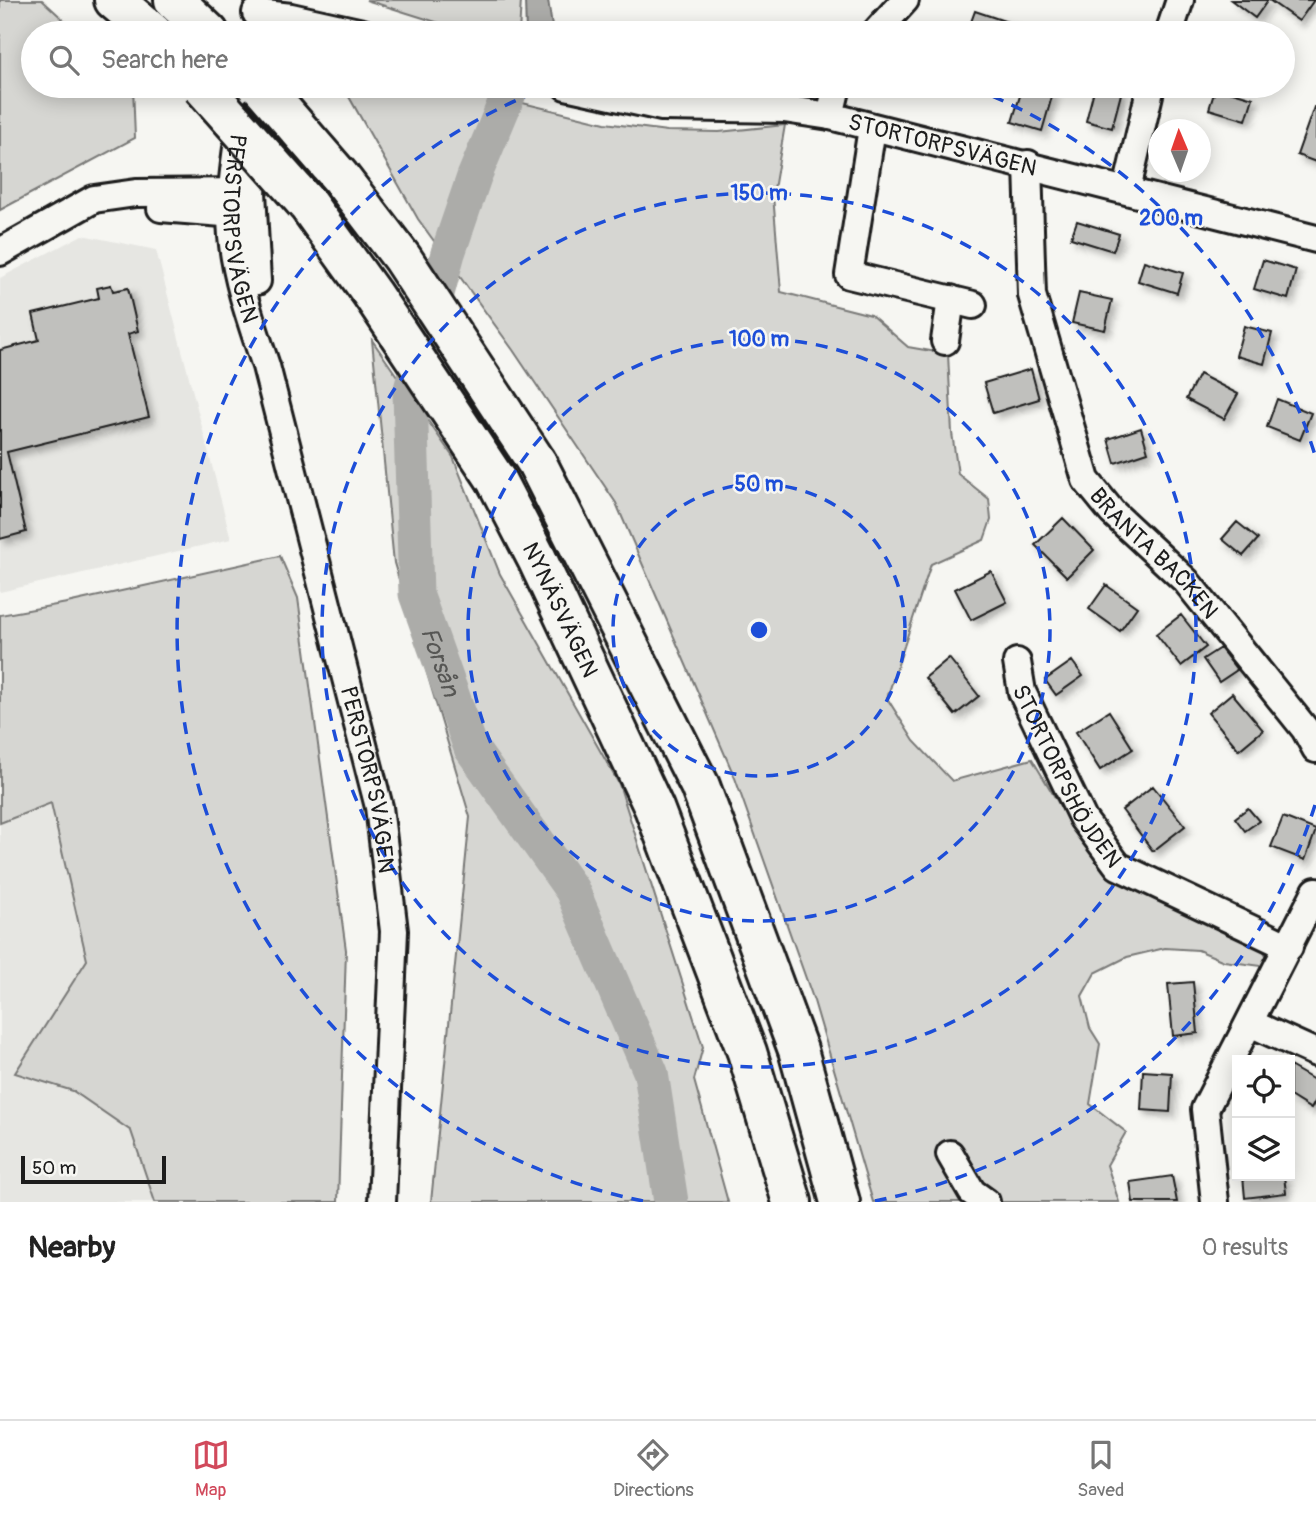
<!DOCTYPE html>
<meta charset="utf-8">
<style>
body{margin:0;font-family:Pangolin,sans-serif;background:#f2f2f2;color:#222}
.controls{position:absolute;right:21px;bottom:21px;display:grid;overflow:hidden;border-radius:0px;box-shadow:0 4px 18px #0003}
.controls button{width:63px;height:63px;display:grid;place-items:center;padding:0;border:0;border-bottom:2px solid #e0e0e0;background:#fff;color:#222;font:35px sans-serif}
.compass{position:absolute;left:1148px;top:119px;width:63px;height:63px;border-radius:50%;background:#fff;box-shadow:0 4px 18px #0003;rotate:358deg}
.scale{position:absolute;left:21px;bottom:18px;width:145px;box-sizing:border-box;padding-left:7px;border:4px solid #1c1c1c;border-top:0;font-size:19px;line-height:24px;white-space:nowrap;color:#1c1c1c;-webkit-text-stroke:5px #f6f6f2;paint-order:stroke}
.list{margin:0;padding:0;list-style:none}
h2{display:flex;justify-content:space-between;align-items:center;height:91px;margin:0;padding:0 28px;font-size:30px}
h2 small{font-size:23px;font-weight:400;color:#767676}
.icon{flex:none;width:38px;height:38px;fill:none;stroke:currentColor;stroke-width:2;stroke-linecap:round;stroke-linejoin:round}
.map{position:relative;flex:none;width:1316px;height:1202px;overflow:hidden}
.search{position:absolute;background:#fff;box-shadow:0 4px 18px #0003;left:21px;right:21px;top:21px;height:77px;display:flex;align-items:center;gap:18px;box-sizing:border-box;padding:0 24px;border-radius:38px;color:#767676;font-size:26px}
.sheet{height:217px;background:#fff}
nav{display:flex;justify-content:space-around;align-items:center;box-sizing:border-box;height:98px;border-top:2px solid #e0e0e0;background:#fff;font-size:19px;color:#767676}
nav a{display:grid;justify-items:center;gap:4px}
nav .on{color:#d1495b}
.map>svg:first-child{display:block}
.built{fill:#e6e6e2}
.green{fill:#d6d6d2;stroke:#797977;stroke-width:2}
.water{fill:#acaca9;stroke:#727271;stroke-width:2}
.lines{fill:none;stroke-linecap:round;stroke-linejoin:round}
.river{stroke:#acaca9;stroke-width:35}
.building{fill:#c0c0bd;stroke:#1c1c1c;stroke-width:2;filter:url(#shadow)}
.minor-casing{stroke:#1c1c1c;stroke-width:32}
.highway-casing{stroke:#1c1c1c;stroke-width:44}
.minor{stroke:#f6f6f2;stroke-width:26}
.highway{stroke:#f6f6f2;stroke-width:38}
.highway-bridge-casing{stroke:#1c1c1c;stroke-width:44;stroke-linecap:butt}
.highway-bridge{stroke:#f6f6f2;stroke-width:38}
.ring{fill:none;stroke:#1d4ed8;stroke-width:3.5;stroke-dasharray:12 9}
.labels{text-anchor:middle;stroke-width:5;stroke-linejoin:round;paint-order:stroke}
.street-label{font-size:23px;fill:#1c1c1c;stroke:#f6f6f2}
.water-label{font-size:24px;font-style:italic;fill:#565654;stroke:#f6f6f2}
.centre{fill:#1d4ed8;stroke:#f6f6f2;stroke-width:3.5}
.ring-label{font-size:21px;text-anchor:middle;font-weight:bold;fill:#1d4ed8;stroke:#f6f6f2;stroke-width:5;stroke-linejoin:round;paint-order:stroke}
</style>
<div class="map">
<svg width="1316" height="1202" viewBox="0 0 1316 1202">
<defs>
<filter id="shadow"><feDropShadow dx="5" dy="5" stdDeviation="3.5" flood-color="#0004"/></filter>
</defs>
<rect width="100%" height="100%" fill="#f6f6f2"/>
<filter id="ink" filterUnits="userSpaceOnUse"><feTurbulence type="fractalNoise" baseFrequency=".0143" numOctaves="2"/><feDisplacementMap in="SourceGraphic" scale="14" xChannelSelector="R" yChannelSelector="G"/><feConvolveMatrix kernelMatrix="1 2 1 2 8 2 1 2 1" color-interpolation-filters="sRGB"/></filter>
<g filter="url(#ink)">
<path class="built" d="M82 235 156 250 231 539 0 592V278Z
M53 799 130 1123 159 1202H0V820Z"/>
<path class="green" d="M0 0H42L78 33H33V86H133L135 138 0 210Z
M366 0H521L519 33H471Z
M350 86H453L605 123 667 131 719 132 785 125 773 195 781 292 871 315 908 347 948 354 952 433 958 474 989 499 991 520 984 540 931 564 887 698 914 741 952 781 1032 759 1083 844 1113 879 1260 944 1268 959 1261 966 1224 961 1198 950 1165 948 1127 957 1095 973 1082 996 1090 1028 1100 1044 1090 1104 1126 1132 1107 1165 1119 1202H873L814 1001 735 778 616 503 513 350 418 219 348 95Z
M372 340 453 457 500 574 619 784 703 1047 694 1080 728 1202H431L470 817 394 563Z
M280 556 298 598 346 950 338 1202H155L131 1131 73 1091 15 1073 87 960 51 803 0 823V615L67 603Z"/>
<path class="water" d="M525 0H548L553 33H526Z"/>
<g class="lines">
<path class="river" id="s1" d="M512 86 474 177 448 253 410 393 416 594 471 748 572 890 651 1073 671 1202"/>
</g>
<path class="building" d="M1231 0H1268L1255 18Z
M1269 0H1314L1299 21Z
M975 11 1034 31 1033 33H967Z
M1023 86 1053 93 1042 131 1012 122Z
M1095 86 1122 90 1112 128 1086 121Z
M1216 87 1253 98 1246 120 1209 109Z
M1314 107H1316V162L1297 155Z
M1077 221 1119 234 1113 251 1071 238Z
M1263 260 1296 270 1288 299 1254 289Z
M1144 261 1183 273 1177 293 1138 281Z
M111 285 113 291 128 288 138 331 128 334 149 417 7 452 26 532 0 539V350L39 340 33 314 99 298 97 288Z
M1079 293 1112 300 1105 330 1072 323Z
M1244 326 1272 333 1264 364 1236 356Z
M1031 369 1039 399 993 413 984 383Z
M1199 374 1238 394 1224 419 1186 399Z
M1277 399 1311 413 1300 440 1267 427Z
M1141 428 1148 452 1115 463 1108 439Z
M1063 518 1094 550 1067 577 1035 545Z
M1237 522 1258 539 1243 556 1222 539Z
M991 571 1007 602 971 620 955 589Z
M1106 585 1137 607 1120 631 1089 609Z
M1181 615 1206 647 1181 666 1156 634Z
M1220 648 1237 670 1219 682 1203 659Z
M949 658 979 696 955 715 925 678Z
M1072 661 1083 676 1056 695 1045 680Z
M1232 693 1263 730 1239 750 1208 713Z
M1109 711 1133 749 1100 770 1076 732Z
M1153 786 1185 826 1153 851 1122 810Z
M1248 808 1259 821 1245 831 1235 818Z
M1283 817 1316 830 1305 860 1271 847Z
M1193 982 1198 1033 1173 1036 1168 984Z
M1290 1066 1316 1081V1100L1311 1109 1290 1096Z
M1143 1071 1172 1073 1170 1112 1141 1110Z
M1172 1176 1177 1202H1133L1130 1182Z
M1243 1176H1284L1286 1193 1245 1198Z"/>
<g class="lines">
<g class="minor-casing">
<g id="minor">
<path d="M256 13 291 17 363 33"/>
<path d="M875 33 905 0"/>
<path d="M1169 33 1180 0"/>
<path id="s2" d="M246 86C240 135 228 186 232 236 236 280 252 324 266 366L379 807 394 931 382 1202"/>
<path id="s3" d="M566 86 662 107 784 109 830 116 1316 239"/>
<path d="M830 116 837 86"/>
<path d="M872 128 849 275 973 305"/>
<path id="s4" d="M1028 164 1032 295 1086 480 1112 512 1186 581 1305 729 1316 749"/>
<path d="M1127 189 1151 86"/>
<path d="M161 208 248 215"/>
<path d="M0 252 94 199 136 193 249 192"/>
<path d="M257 281 252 192 266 86"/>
<path d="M945 341 951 299"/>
<path id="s5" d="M1017 662 1022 692 1083 819 1118 866 1289 947"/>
<path d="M1250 1023 1316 1053"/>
<path d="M950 1154 972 1192 986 1202"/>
<path d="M1215 1202 1205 1109 1316 891"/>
</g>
</g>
<g class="highway-casing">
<g id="highway">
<path d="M114 0 153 33"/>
<path d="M174 0 209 33"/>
<path d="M537 463 700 786 798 1050 840 1202"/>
<path id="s6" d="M496 480 537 559 654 808 747 1052 792 1202"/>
</g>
</g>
<use href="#minor" class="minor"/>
<use href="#highway" class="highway"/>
<g class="highway-bridge-casing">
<path id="highway-bridge" d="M202 86 308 205 372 294 496 480
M261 86 340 177 402 258 537 463"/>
</g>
<use href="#highway-bridge" class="highway-bridge"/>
</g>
</g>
<g class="ring">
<circle cx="759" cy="630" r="146"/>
<circle cx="759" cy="630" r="291"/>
<circle cx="759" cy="630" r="437"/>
<path d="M1315 805A583 583 0 0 1 875 1201M643 1201A583 583 0 0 1 545 88M973 88A583 583 0 0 1 1315 455"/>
</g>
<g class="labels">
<g class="street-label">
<text dy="8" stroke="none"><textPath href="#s3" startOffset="383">STORTORPSVÄGEN</textPath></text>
<text dy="8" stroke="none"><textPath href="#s2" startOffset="144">PERSTORPSVÄGEN</textPath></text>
<text dy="8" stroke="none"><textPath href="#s4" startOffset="424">BRANTA BACKEN</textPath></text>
<text dy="8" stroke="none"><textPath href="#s6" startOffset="145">NYNÄSVÄGEN</textPath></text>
<text dy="8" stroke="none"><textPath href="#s5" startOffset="126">STORTORPSHÖJDEN</textPath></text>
<text dy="8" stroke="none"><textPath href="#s2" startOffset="712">PERSTORPSVÄGEN</textPath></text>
</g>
<g class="water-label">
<text dy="8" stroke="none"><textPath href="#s1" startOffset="597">Forsån</textPath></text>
</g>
</g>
<circle cx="759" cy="630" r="10" class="centre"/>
<g class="ring-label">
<text x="759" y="200">150 m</text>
<text x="1171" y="225">200 m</text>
<text x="759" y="346">100 m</text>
<text x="759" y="491">50 m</text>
</g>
</svg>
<div class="controls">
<button><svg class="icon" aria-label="locate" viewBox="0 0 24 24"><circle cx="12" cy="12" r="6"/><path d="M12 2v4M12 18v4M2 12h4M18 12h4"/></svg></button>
<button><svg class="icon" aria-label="layers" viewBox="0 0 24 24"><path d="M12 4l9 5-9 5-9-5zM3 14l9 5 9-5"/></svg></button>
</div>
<svg class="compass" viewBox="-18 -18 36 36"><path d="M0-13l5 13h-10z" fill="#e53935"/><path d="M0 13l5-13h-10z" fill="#767676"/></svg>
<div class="scale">50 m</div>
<div class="search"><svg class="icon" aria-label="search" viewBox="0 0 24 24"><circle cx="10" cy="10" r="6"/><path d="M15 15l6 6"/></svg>Search here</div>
</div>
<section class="sheet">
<h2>Nearby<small>0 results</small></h2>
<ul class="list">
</ul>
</section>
<nav>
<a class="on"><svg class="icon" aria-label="map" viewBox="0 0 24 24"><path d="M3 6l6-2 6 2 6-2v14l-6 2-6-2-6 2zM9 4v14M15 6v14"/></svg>Map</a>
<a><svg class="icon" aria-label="directions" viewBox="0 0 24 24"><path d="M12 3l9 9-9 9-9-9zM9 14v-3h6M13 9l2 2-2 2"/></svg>Directions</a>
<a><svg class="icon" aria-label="saved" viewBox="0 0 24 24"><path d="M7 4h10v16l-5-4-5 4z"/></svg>Saved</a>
</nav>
